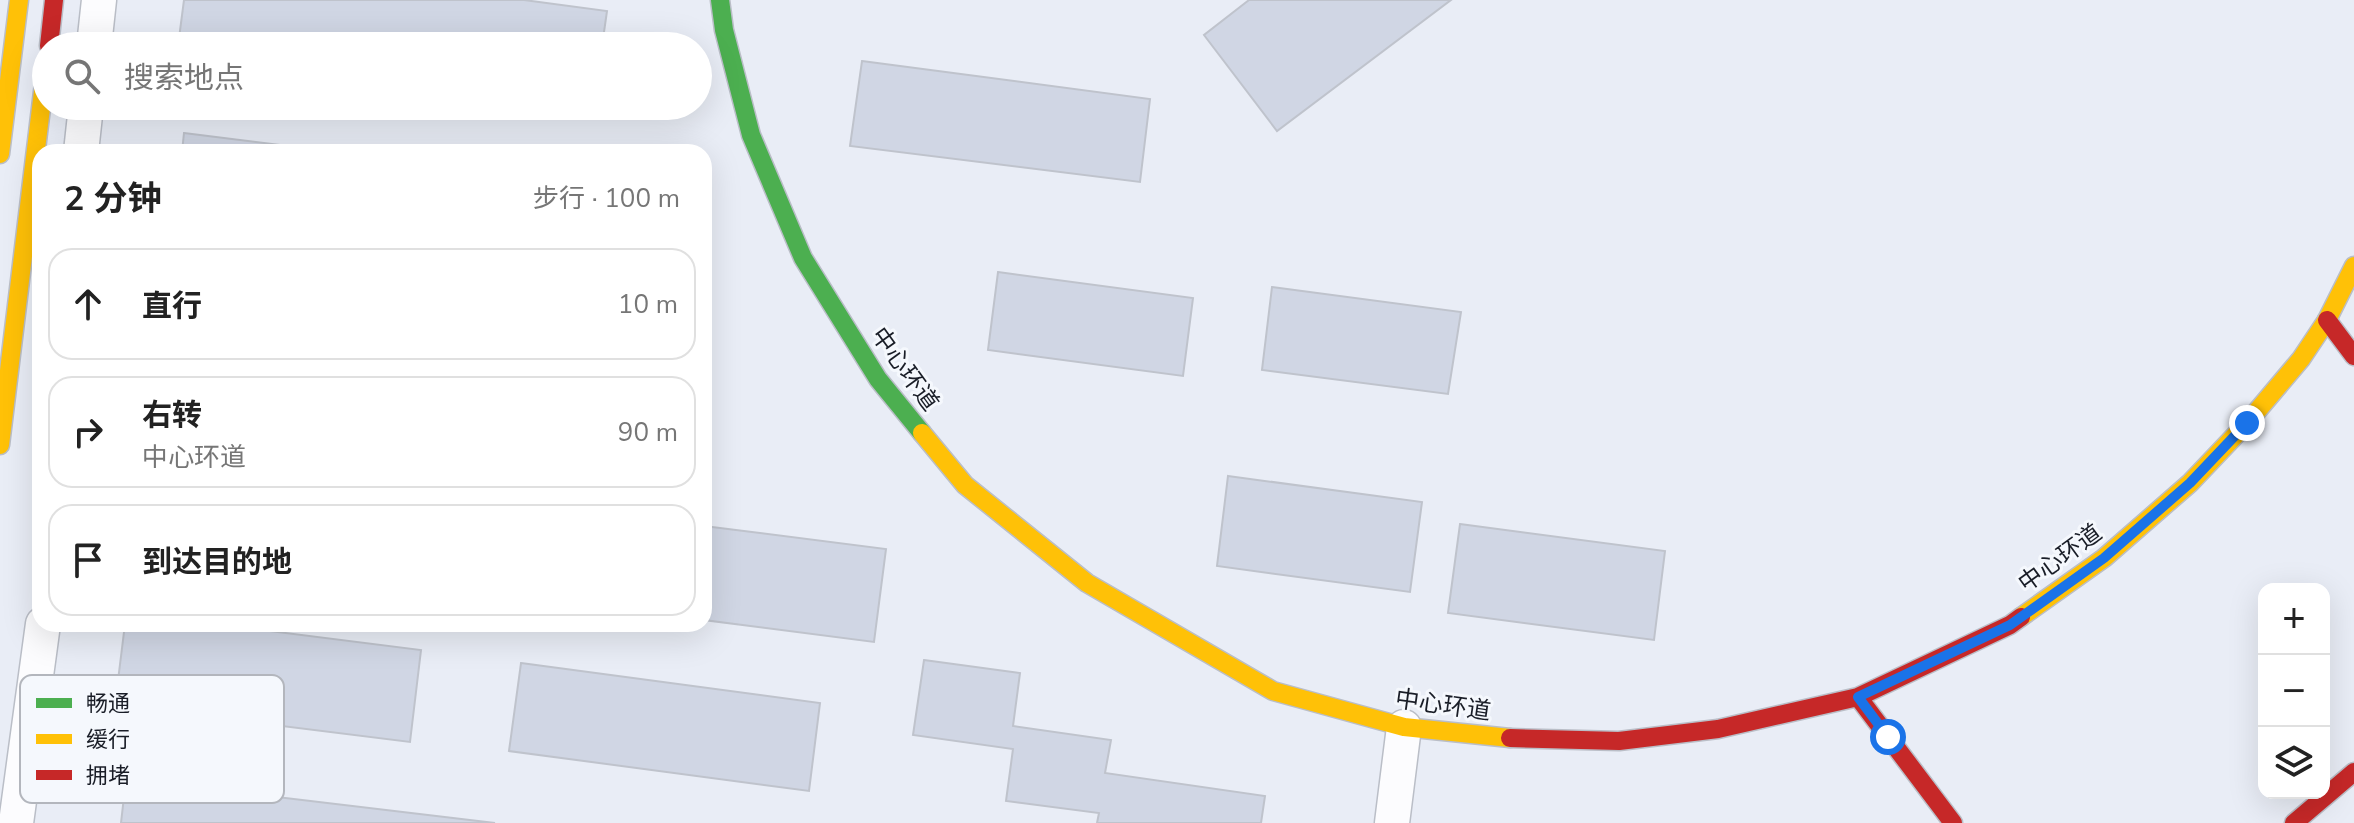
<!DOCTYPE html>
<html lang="zh">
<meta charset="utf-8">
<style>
body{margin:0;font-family:"Nunito Sans","Noto Sans SC",sans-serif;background:#f6f6f6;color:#222}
.controls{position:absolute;right:24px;bottom:24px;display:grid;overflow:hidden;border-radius:16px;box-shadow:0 8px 32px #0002}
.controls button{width:72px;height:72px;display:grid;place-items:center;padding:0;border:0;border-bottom:2px solid #e0e0e0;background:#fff;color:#222;font:40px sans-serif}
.stop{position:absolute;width:24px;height:24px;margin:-18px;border:6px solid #1a73e8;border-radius:50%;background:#fff}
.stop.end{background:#1a73e8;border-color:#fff;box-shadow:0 2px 8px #0008}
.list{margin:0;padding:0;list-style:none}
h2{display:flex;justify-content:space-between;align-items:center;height:104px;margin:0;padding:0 32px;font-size:34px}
h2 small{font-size:26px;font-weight:400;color:#767676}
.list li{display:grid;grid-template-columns:52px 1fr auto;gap:24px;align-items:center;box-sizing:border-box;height:112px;margin:0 16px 16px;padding:0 16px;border:2px solid #e0e0e0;border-radius:24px}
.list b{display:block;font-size:30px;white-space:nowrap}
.list p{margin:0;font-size:26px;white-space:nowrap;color:#767676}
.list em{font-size:26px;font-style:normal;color:#767676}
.icon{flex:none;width:44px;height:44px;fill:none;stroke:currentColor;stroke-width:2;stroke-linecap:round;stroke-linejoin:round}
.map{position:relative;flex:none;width:2354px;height:823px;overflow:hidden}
.search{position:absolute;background:#fff;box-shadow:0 8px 32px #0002;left:32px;top:32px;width:680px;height:88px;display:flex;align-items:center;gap:20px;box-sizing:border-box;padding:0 28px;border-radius:44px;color:#767676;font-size:30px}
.panel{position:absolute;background:#fff;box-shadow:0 8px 32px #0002;left:32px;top:144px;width:680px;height:488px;border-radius:24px}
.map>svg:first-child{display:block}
.building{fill:#d0d6e4;stroke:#bfc3cc;stroke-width:2}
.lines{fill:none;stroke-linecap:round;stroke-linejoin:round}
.street-casing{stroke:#babec7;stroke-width:37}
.fast-casing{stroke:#babec7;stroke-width:21}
.slow-casing{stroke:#babec7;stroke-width:21}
.jam-casing{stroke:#babec7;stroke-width:21}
.street{stroke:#fcfcfe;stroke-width:34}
.fast{stroke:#4caf50;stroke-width:18}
.slow{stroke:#ffc107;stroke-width:18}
.jam{stroke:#c62828;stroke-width:18}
.route{stroke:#1a73e8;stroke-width:10}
.labels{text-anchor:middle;stroke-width:6;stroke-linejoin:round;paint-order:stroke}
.street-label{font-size:24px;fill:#191d27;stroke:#f5f8fd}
.key{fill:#f5f8fd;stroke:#b3b6bd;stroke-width:2}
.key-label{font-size:22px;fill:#191d27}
</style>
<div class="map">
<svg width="2354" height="823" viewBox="0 0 2354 823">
<rect width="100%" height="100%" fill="#e9edf6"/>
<path class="building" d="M184 0H524L607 11 602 46H178Z
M1249 0H1451L1277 131 1204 35Z
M862 61 1150 99 1140 182 850 146Z
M184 133 336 152H182Z
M998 272 1193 298 1183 376 988 350Z
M1272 287 1461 312 1448 394 1262 370Z
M1228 476 1422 502 1410 592 1217 566Z
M1460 524 1665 551 1654 640 1448 613Z
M704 526 886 549 874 642 704 620Z
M125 624H214L421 650 410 742 115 705Z
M924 660 1020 673 1013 726 1111 740 1105 773 1265 796 1261 823H1097L1099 813 1006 801 1013 749 913 735Z
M521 663 820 703 809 791 509 751Z
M126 779 495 823H121Z"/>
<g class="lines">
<g class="street-casing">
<path id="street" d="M94 46 99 0
M81 152 86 106
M16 823 43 624
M1392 823 1404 727"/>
</g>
<g class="fast-casing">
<path id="fast" d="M720 0 724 30 751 135 803 258 878 379 922 433"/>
</g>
<g class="slow-casing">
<path id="slow" d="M0 154 19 0
M922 433 965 485 1087 583 1273 691 1404 727 1510 738
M0 445 46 67
M2021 617 2104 558 2190 483 2247 423 2301 359 2327 320 2354 266"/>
</g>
<g class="jam-casing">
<path id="jam" d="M49 46 54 0
M2327 320 2354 356
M1858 697 1953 823
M1510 738 1619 741 1718 729 1858 697 2010 625 2021 617
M2294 823 2354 772"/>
</g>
<use href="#street" class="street"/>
<use href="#fast" class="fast"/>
<use href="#slow" class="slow"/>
<use href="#jam" class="jam"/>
</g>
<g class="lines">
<path class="route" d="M1888 737 1858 697 2010 625 2104 558 2190 483 2247 423"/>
</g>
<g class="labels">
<g class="street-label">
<text transform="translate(905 369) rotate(54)" y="8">中心环道</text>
<text transform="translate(2060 558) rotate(-36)" y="8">中心环道</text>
<text transform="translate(1443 705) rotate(8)" y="8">中心环道</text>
</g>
</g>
<rect x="20" y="675" width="264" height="128" rx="12" class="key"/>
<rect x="36" y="698" width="36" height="10" fill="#4caf50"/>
<rect x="36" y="734" width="36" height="10" fill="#ffc107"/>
<rect x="36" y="770" width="36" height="10" fill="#c62828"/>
<g class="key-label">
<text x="86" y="711">畅通</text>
<text x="86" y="747">缓行</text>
<text x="86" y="783">拥堵</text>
</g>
</svg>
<div class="controls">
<button>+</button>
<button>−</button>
<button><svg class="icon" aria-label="layers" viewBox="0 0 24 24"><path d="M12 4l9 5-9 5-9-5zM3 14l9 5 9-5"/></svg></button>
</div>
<div class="stop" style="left:1888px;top:737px"></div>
<div class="stop end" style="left:2247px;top:423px"></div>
<div class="search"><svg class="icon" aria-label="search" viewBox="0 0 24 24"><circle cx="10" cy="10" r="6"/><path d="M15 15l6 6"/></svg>搜索地点</div>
<section class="panel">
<h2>2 分钟<small>步行 · 100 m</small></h2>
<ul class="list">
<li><svg class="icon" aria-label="ahead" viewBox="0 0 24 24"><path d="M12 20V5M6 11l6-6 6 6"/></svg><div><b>直行</b></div><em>10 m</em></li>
<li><svg class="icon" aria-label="right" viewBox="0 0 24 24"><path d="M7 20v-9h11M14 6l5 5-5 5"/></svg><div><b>右转</b><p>中心环道</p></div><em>90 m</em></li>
<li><svg class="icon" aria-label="arrive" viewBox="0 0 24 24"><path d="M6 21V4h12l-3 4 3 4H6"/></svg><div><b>到达目的地</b></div></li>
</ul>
</section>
</div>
